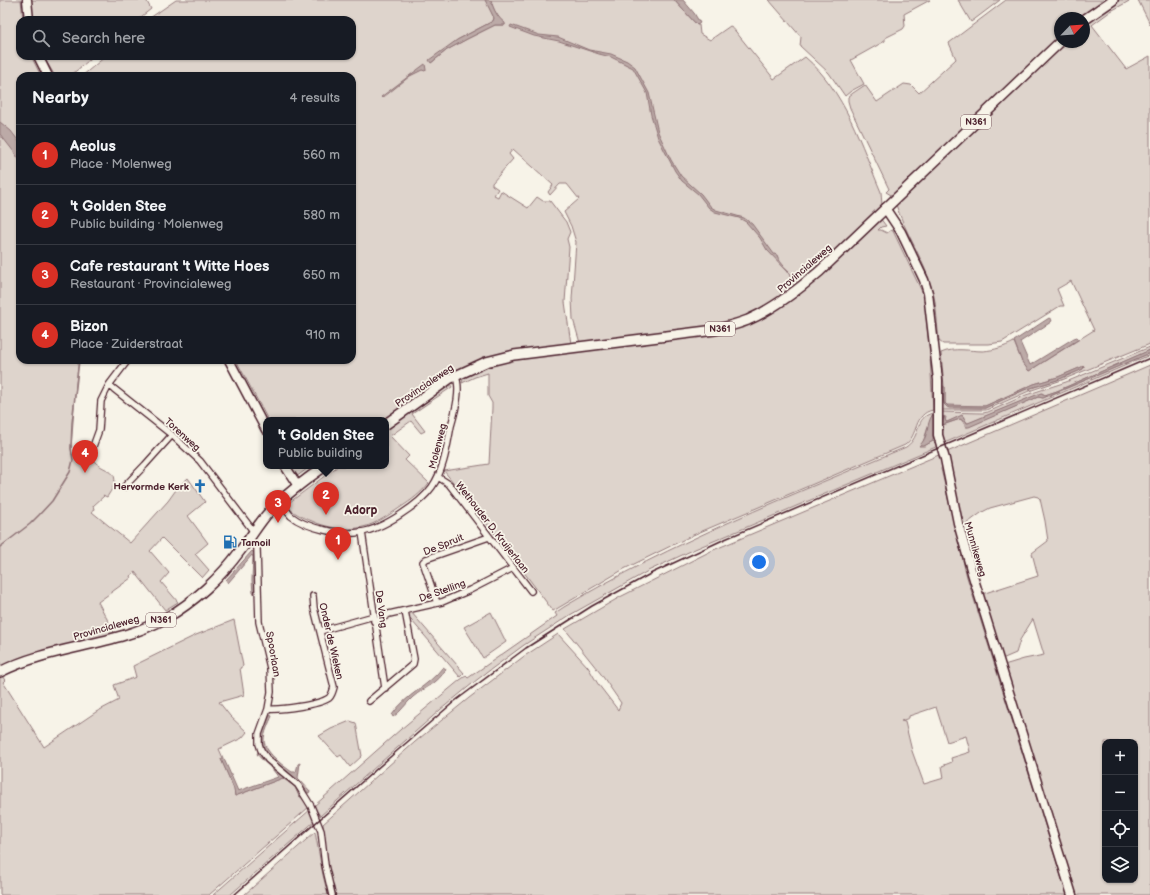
<!DOCTYPE html>
<meta charset="utf-8">
<style>
body{margin:0;font-family:"Balsamiq Sans",sans-serif;background:#20242c;color:#f1f3f6}
.controls{position:absolute;right:12px;bottom:12px;display:grid;overflow:hidden;border-radius:8px;box-shadow:0 1px 3px #0004}
.controls button{width:36px;height:36px;display:grid;place-items:center;padding:0;border:0;border-bottom:1px solid #363941;background:#171b24;color:#f1f3f6;font:20px sans-serif}
.compass{position:absolute;left:1054px;top:12px;width:36px;height:36px;border-radius:50%;background:#171b24;box-shadow:0 1px 3px #0004;rotate:65deg}
.you{position:absolute;left:759px;top:562px;width:14px;height:14px;margin:-10px;border:3px solid #fff;border-radius:50%;background:#1a73e8;box-shadow:0 0 0 6px #1a73e833}
.badge{display:grid;place-items:center;width:26px;height:26px;border-radius:50%;background:#d93025;color:#fff;font-size:13px;font-weight:700}
.pin{position:absolute;translate:-50% -33px;filter:drop-shadow(0 1px 2px #0008)}
.pin::after{content:'';position:absolute;top:21px;width:14px;height:12px;background:inherit;clip-path:polygon(0 0,100% 0,50% 100%)}
.popup{position:absolute;left:263px;top:417px;width:126px;height:52px;box-sizing:border-box;display:grid;place-content:center;border-radius:8px;background:#171b24;filter:drop-shadow(0 1px 3px #0005);font-size:13px;white-space:nowrap;color:#9ea1a6}
.popup b{font-size:15px;color:#f1f3f6}
.popup::after{content:'';position:absolute;left:50%;top:100%;margin-left:-8px;border:8px solid transparent;border-top-color:#171b24}
.list{margin:0;padding:0;list-style:none}
h2{display:flex;justify-content:space-between;align-items:center;height:52px;margin:0;padding:0 16px;font-size:17px}
h2 small{font-size:13px;font-weight:400;color:#9ea1a6}
.list li{display:grid;grid-template-columns:26px 1fr auto;gap:12px;align-items:center;box-sizing:border-box;height:60px;padding:0 16px;border-top:1px solid #363941}
.list b{display:block;font-size:15px;white-space:nowrap}
.list p{margin:0;font-size:13px;white-space:nowrap;color:#9ea1a6}
.list em{font-size:13px;font-style:normal;color:#9ea1a6}
.icon{flex:none;width:22px;height:22px;fill:none;stroke:currentColor;stroke-width:2;stroke-linecap:round;stroke-linejoin:round}
.map{position:relative;flex:none;width:1150px;height:895px;overflow:hidden}
.search{position:absolute;background:#171b24;box-shadow:0 1px 3px #0004;left:16px;top:16px;width:340px;height:44px;display:flex;align-items:center;gap:10px;box-sizing:border-box;padding:0 14px;border-radius:12px;color:#9ea1a6;font-size:15px}
.panel{position:absolute;background:#171b24;box-shadow:0 1px 3px #0004;left:16px;top:72px;width:340px;height:292px;border-radius:12px}
.map>svg:first-child{display:block}
.green{fill:#ded4cc;stroke:#947a7c;fill-rule:evenodd}
.water{fill:#bcaaa7;stroke:#8e7275}
.lines{fill:none;stroke-linecap:round;stroke-linejoin:round}
.stream{stroke:#8e7275;stroke-width:1.5}
.street-casing{stroke:#4a1f2b;stroke-width:8}
.secondary-casing{stroke:#4a1f2b;stroke-width:11}
.primary-casing{stroke:#4a1f2b;stroke-width:12}
.street{stroke:#f7f3e8;stroke-width:5.5}
.secondary{stroke:#f7f3e8;stroke-width:8}
.primary{stroke:#f7f3e8;stroke-width:9}
.rail{stroke:#4a1f2b;stroke-width:1.5}
.labels{text-anchor:middle;stroke-width:3.5;stroke-linejoin:round;paint-order:stroke}
.shield{fill:#f7f3e8;stroke:#7e5f64;stroke-width:1}
.shield-label{font-size:9px;font-weight:bold;fill:#4a1f2b}
.street-label{font-size:10px;fill:#4a1f2b;stroke:#f7f3e8}
.poi-label{font-size:10px;font-weight:bold;fill:#4a1f2b;stroke:#f7f3e8;text-anchor:end}
.quarter-label{font-size:12px;font-weight:bold;fill:#4a1f2b;stroke:#f7f3e8}
</style>
<div class="map">
<svg width="1150" height="895" viewBox="0 0 1150 895">
<rect width="100%" height="100%" fill="#f7f3e8"/>
<filter id="ink" filterUnits="userSpaceOnUse"><feTurbulence type="fractalNoise" baseFrequency=".025" numOctaves="2"/><feDisplacementMap in="SourceGraphic" scale="8" xChannelSelector="R" yChannelSelector="G"/><feConvolveMatrix kernelMatrix="1 2 1 2 8 2 1 2 1" color-interpolation-filters="sRGB"/></filter>
<g filter="url(#ink)">
<path class="green" d="M0 0H21L23 20H20V56H31L41 76H20V360H79L76 382 71 448 72 455 91 454C95 475 130 464 107 497L103 495 104 496 93 506 94 509 92 512 130 543 168 501 178 487 188 478 205 502 188 516 208 543 195 554 209 570 202 578 162 538 150 551 169 573 161 582 178 602 165 610 135 572 130 576 131 578 98 602 115 634 42 651 0 668Z
M31 0H146L151 9 137 20H33Z
M176 0H486L494 18 493 21 457 40 431 63 447 50 467 39 495 25H505V24C498 18 493 10 491 0H674L697 25H699L700 34 710 40 730 26 732 27 774 79 805 57C845 91 861 145 881 192L882 205 828 260 787 294 746 317 705 328 580 343 573 319 572 299 576 242 571 226 564 212 579 199 567 184H560L550 195 548 192 553 185 513 149 509 154 513 159 492 183V185L498 189 494 195 498 197 501 191 528 208 537 197 543 201H550L566 222 570 232 567 239 569 247 565 302 571 344 491 356 472 363 450 374 384 420H268L236 360H352V76H82L106 56H352V20H147Z
M769 0H930L904 14 905 26 903 29 885 38V41L851 60 864 84 851 91 845 96 829 73 800 46 801 37Z
M958 0H1000L971 22Z
M1006 0H1107L1083 18H1060V38L893 195H891L886 192 889 189 850 108 848 101V97L853 93 865 85 877 102 904 84 911 85 919 93 956 59 949 43Z
M1120 0H1131L1111 11 1092 25 1126 69 1150 56V344L1062 380 1029 391 986 410H940V386H944L941 353C954 347 970 351 983 351 995 350 1004 347 1014 342L1022 362 1029 371 1094 330 1071 281 1057 289 1064 306H1060L1002 342 989 344H943L939 341C937 325 937 308 933 292 925 261 905 233 895 202L1065 42H1084V24L1105 9ZM1084 366 1083 369 1057 380 1024 390 985 408 947 407 944 404 943 387H945V403L947 405 985 406 1034 384 1058 377Z
M1138 0H1150V25V24Z
M43 56H94L70 76H55Z
M880 218 886 226 881 227 878 230H881L887 233 891 230 893 231 924 296 930 356 933 410C913 414 919 435 905 445L693 535 624 569 553 611 496 535 444 471 489 464 492 408V403L488 396V373L475 377 462 383 464 375 479 368 505 361 756 320Z
M1150 347V350L1057 391 1045 395 1042 393 969 423H967L963 416 947 422 945 421 946 417H944L943 425 960 419 962 420 967 427 1038 397 1043 398 1150 353V355L942 444 940 412 983 413 988 412 1026 395 1066 382Z
M1150 365V895H1076L1004 665 1024 659 1044 655 1033 619 1020 640 1016 653 1002 659 982 594 1038 576 1032 553 1048 541 1045 521 1040 499 1038 497 1034 496 990 508C980 512 973 520 964 525L958 504 950 461 947 456V452ZM1105 742H1135V880H1105Z
M449 382 452 387 412 414 425 431 421 433 411 421 390 436 409 456 405 460 429 483C421 493 412 500 401 507 392 513 382 520 372 524 354 532 329 529 312 521 302 517 293 513 286 505L338 466H386V427Z
M933 413 923 442 924 446 933 441 938 446 695 549 648 571 570 615 524 645 478 679 440 710 320 816 314 806 401 729 460 680 466 676 468 678 557 616 555 613 564 607C672 542 790 496 906 447 922 436 914 417 933 413Z
M941 454 944 462 941 469 967 577 1067 895H336L328 866 323 824 415 742 469 698 523 657 558 634 588 667 598 684 618 710 621 703 601 674 565 629 620 597 711 551ZM936 707 947 742 966 736 970 752 951 758 952 762 942 766 944 778 924 784 912 751 905 722 901 721 909 718V716Z
M289 466H311L296 477Z
M411 612 464 673 460 677 406 614Z
M491 612 506 642 483 658 464 627Z
M234 620 243 666 240 668 244 695 219 702 230 716 247 732 242 738 219 749 223 758 221 759 234 789 235 796 283 778 295 787 299 796 301 797 309 807 209 895H0V677L2 676 5 680 3 682 44 747 96 712 119 700 114 685 136 677 133 666 196 635Z
M350 721 356 723 362 756 350 767 341 755 338 757 319 736 331 729Z
M311 809 316 820 230 895H213Z
M315 832 323 875 328 895H244Z"/>
<path class="water" d="M485 0H491C493 9 498 18 505 23V25H495L467 39 447 50 431 63 429 60 457 40 493 21 494 18Z
M674 0H683L694 13 700 23 697 25Z
M511 25 539 35 558 37 589 50 611 54 627 61 635 67 649 93 658 132 671 160 681 176 701 194 711 207 716 210 744 218 752 224 774 254 777 255C780 265 791 270 792 280L788 272 767 250 760 238 746 222 739 218 715 212 709 208 698 194 682 181 675 171 658 138 651 115 647 93 633 68 611 57 599 54 559 41 534 36 510 27Z
M425 64 426 70 425 71 422 70 410 76 385 96 382 98 381 97Z
M0 122 11 131 20 143V161L14 152 0 134Z
M1049 318 1052 320 1051 322 1020 342 1030 365 1074 338 1077 337 1079 339 1029 371 1022 362 1014 341Z
M1150 350V353L1043 398 1038 397 969 427H966L962 420 960 419 942 425 944 416 946 422H947L962 415 967 423H968L1041 393 1045 395 1057 391Z
M1084 366 1083 369 1057 380 1024 390 985 408H949C941 405 944 394 943 387H945V403L948 406H985L1034 384 1058 377Z
M933 414 934 415 933 441 924 446H919C930 436 925 425 933 414Z
M252 551 255 554V593H253L252 580 253 557 252 555 228 583 226 580Z
M443 667 446 669C437 685 426 686 413 697 406 703 401 712 393 717L392 715C406 694 428 687 443 667Z
M270 715 272 716C269 723 264 733 264 740 264 751 283 766 292 772H296L298 764 300 763 298 778 310 791 309 793H308L299 781 270 758 263 749 261 737Z
M258 752C262 756 266 762 271 766 281 775 298 783 301 797L299 796 295 787 283 778 235 796 234 789 221 759H224L238 791 278 777C274 769 263 762 257 754Z"/>
<g class="lines">
<path class="stream" d="M0 547 30 524 39 515 52 501 70 472 73 460 71 448 72 423 79 360"/>
<g class="street-casing">
<path id="street" d="M128 360 109 385 172 435 200 461 254 532
M91 452 99 430 101 401 109 385
M438 477 449 484 531 591
M124 487 145 465 172 435
M280 501C284 506 287 512 291 516 306 528 342 536 361 532 383 529 420 504 432 487 444 470 447 446 451 426 455 412 462 388 455 375
M362 532 385 688
M249 539 255 544 257 548 259 622 270 668 271 692 268 709 259 734V744L261 750 268 760 298 785 311 806 321 831 325 865 332 895
M437 603 423 562 426 559 489 537
M374 621 380 620 389 614 442 602 470 590 513 568
M320 631 374 616
M369 701 413 664 414 659 405 611
M268 709C280 710 319 705 329 698 332 695 333 691 334 687L314 608 313 596"/>
</g>
<g class="secondary-casing">
<path id="secondary" d="M27 0 29 20
M38 56 48 76
M885 208 901 232 924 280 928 293 938 380V435L945 459 958 523 972 573 1072 895
M229 360 266 430
M285 466 298 486"/>
</g>
<g class="primary-casing">
<path id="primary" d="M1084 20 1113 0
M386 424 449 379 486 362 514 355 715 330C726 327 738 324 748 320 775 308 798 290 820 271L1060 42
M0 672C52 645 114 647 166 618 194 602 221 577 240 551 250 539 258 524 269 512 285 495 305 480 325 466"/>
</g>
<use href="#street" class="street"/>
<use href="#secondary" class="secondary"/>
<use href="#primary" class="primary"/>
<path class="rail" d="M234 895 398 750 455 701 526 648 592 606 652 573 725 539 1150 358"/>
</g>
</g>
<defs>
<g id="church-bare" transform="scale(1.08)"><path d="M-1.2-6h2.4v3.5h3.3v2.4h-3.3V6h-2.4V-.1h-3.3v-2.4h3.3Z" fill="#1f6fb2" stroke="#f7f3e8" stroke-width="2.5" paint-order="stroke"/></g>
<g id="fuel-bare" transform="scale(1.08)"><path d="M-5.5-6h7V0h2V4h1.3V-2.5L3-4.5l.8-.8L6-3V5H2.5V1h-1V6h-7ZM-4.2-4.7v3.2H.2V-4.7Z" fill="#1f6fb2" stroke="#f7f3e8" stroke-width="2.5" paint-order="stroke"/></g>
</defs>
<g fill-rule="evenodd">
<use href="#church-bare" x="200" y="486"/>
<use href="#fuel-bare" x="230" y="542"/>
</g>
<g class="labels">
<g class="shield">
<rect x="961" y="115" width="30" height="14" rx="3"/>
<rect x="705" y="322" width="30" height="14" rx="3"/>
<rect x="146" y="613" width="30" height="14" rx="3"/>
</g>
<g class="shield-label">
<text x="976" y="125">N361</text>
<text x="720" y="332">N361</text>
<text x="161" y="623">N361</text>
</g>
<g class="street-label">
<text transform="translate(804 268) rotate(-41)" y="4">Provincialeweg</text>
<text transform="translate(424 385) rotate(-34)" y="4">Provincialeweg</text>
<text transform="translate(183 434) rotate(42)" y="4">Torenweg</text>
<text transform="translate(437 446) rotate(-76)" y="4">Molenweg</text>
<text transform="translate(493 527) rotate(52)" y="4">Wethouder D. Kruijerlaan</text>
<text transform="translate(443 544) rotate(-22)" y="4">De Spruit</text>
<text transform="translate(976 549) rotate(74)" y="4">Munnikeweg</text>
<text transform="translate(442 590) rotate(-20)" y="4">De Stelling</text>
<text transform="translate(382 609) rotate(82)" y="4">De Vang</text>
<text transform="translate(106 627) rotate(-16)" y="4">Provincialeweg</text>
<text transform="translate(332 641) rotate(77)" y="4">Onder de Wieken</text>
<text transform="translate(274 654) rotate(80)" y="4">Spoorlaan</text>
</g>
<g class="poi-label">
<text x="189" y="490">Hervormde Kerk</text>
<text x="241" y="546" text-anchor="start">Tamoil</text>
</g>
<g class="quarter-label">
<text x="361" y="514">Adorp</text>
</g>
</g>
</svg>
<div class="controls">
<button>+</button>
<button>−</button>
<button><svg class="icon" aria-label="locate" viewBox="0 0 24 24"><circle cx="12" cy="12" r="6"/><path d="M12 2v4M12 18v4M2 12h4M18 12h4"/></svg></button>
<button><svg class="icon" aria-label="layers" viewBox="0 0 24 24"><path d="M12 4l9 5-9 5-9-5zM3 14l9 5 9-5"/></svg></button>
</div>
<svg class="compass" viewBox="-18 -18 36 36"><path d="M0-13l5 13h-10z" fill="#e53935"/><path d="M0 13l5-13h-10z" fill="#9ea1a6"/></svg>
<div class="you"></div>
<div class="pin badge" style="left:338px;top:560px">1</div>
<div class="pin badge" style="left:326px;top:515px">2</div>
<div class="popup"><b>'t Golden Stee</b>Public building</div>
<div class="pin badge" style="left:278px;top:523px">3</div>
<div class="pin badge" style="left:85px;top:473px">4</div>
<div class="search"><svg class="icon" aria-label="search" viewBox="0 0 24 24"><circle cx="10" cy="10" r="6"/><path d="M15 15l6 6"/></svg>Search here</div>
<section class="panel">
<h2>Nearby<small>4 results</small></h2>
<ul class="list">
<li><span class="badge">1</span><div><b>Aeolus</b><p>Place · Molenweg</p></div><em>560 m</em></li>
<li><span class="badge">2</span><div><b>'t Golden Stee</b><p>Public building · Molenweg</p></div><em>580 m</em></li>
<li><span class="badge">3</span><div><b>Cafe restaurant 't Witte Hoes</b><p>Restaurant · Provincialeweg</p></div><em>650 m</em></li>
<li><span class="badge">4</span><div><b>Bizon</b><p>Place · Zuiderstraat</p></div><em>910 m</em></li>
</ul>
</section>
</div>
